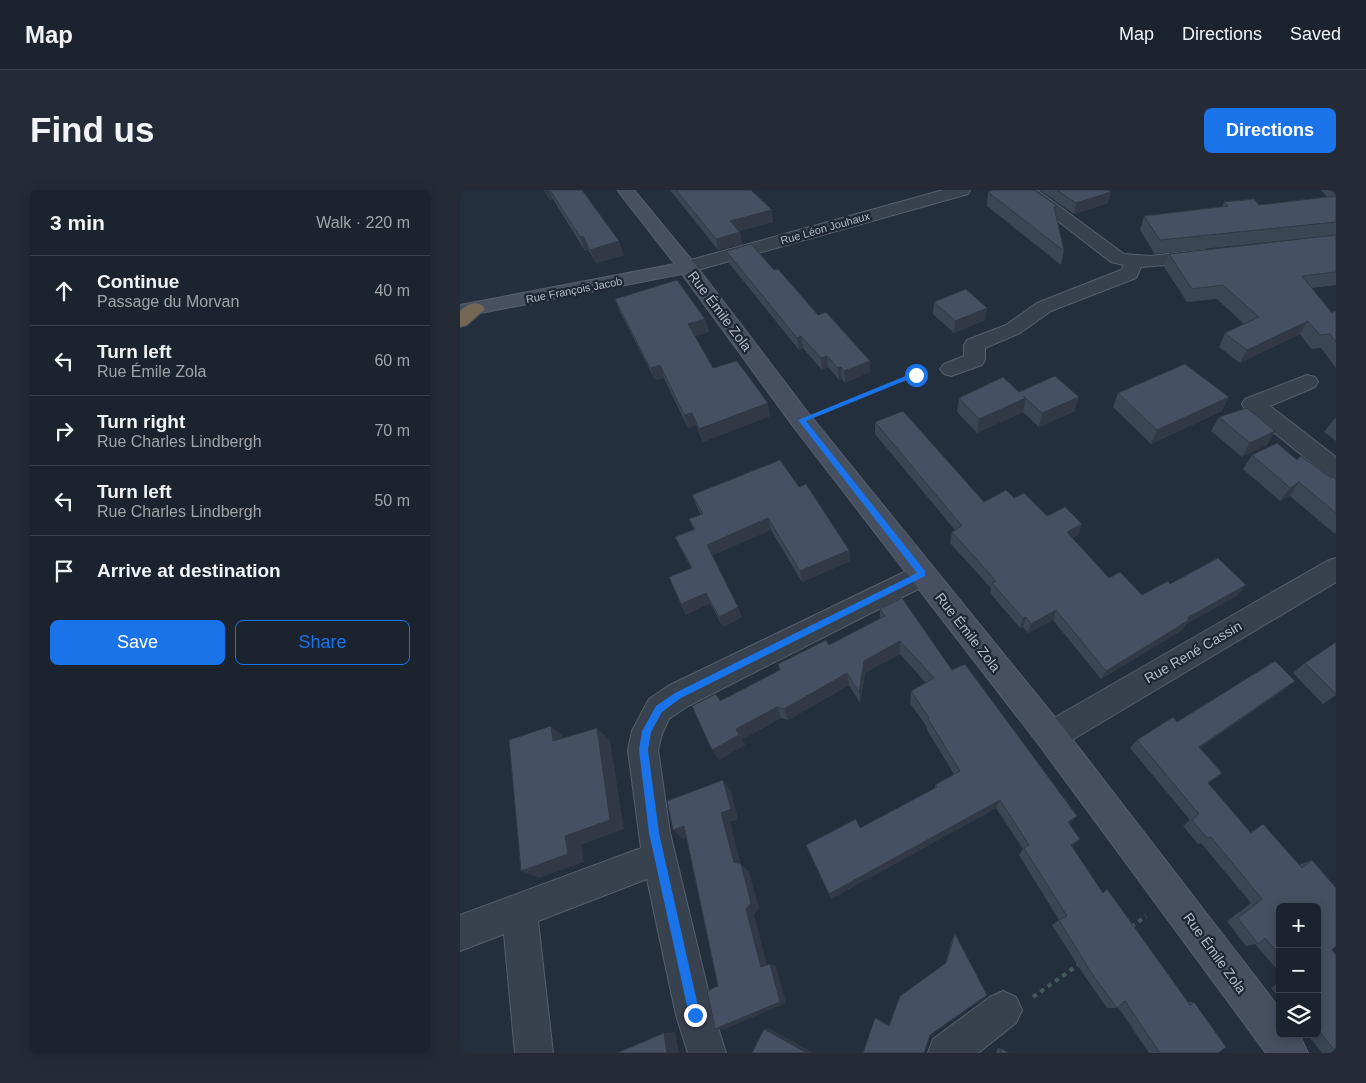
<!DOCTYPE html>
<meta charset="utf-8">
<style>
body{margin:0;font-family:Arial,sans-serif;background:#242b36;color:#f1f3f6}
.controls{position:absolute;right:15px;bottom:15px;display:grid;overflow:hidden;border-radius:8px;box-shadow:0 2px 12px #0003}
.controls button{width:45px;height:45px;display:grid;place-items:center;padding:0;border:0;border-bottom:1px solid #39404a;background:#1b232e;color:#f1f3f6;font:25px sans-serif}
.stop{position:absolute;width:15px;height:15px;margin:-11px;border:4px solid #1a73e8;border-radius:50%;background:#fff}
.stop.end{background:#1a73e8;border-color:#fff;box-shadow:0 1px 5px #0008}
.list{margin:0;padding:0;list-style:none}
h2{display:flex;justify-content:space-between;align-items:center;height:65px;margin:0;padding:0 20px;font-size:21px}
h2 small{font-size:16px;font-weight:400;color:#a0a4aa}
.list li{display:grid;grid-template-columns:32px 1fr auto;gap:15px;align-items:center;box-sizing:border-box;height:70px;padding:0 20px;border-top:1px solid #39404a}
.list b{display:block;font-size:19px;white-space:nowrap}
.list p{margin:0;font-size:16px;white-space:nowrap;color:#a0a4aa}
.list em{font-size:16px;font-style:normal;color:#a0a4aa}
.actions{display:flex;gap:10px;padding:15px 20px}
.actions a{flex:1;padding:11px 0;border:1px solid #1a73e8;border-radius:8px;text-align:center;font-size:18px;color:#1a73e8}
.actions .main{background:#1a73e8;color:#fff}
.icon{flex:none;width:28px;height:28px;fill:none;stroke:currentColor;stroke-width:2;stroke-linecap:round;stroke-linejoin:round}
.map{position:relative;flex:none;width:876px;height:863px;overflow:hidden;border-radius:8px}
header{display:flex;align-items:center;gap:30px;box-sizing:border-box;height:70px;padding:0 25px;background:#1b232e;border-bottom:1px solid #39404a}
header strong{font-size:24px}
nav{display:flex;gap:28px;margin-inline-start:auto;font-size:18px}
.intro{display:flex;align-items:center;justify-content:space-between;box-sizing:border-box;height:120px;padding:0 30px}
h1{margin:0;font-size:35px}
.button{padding:12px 22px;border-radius:8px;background:#1a73e8;color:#fff;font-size:18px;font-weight:700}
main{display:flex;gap:30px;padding:0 30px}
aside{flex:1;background:#1b232e;border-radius:8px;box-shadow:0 2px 12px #0003}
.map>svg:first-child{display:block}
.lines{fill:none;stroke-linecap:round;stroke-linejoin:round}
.street-casing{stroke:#565f6c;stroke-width:2}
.secondary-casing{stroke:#565f6c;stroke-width:2}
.highway-casing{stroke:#434c59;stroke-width:2}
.path-far2{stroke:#44595c;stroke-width:2;stroke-dasharray:2.5 2.5;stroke-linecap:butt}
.path-far1{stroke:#44595c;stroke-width:3;stroke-dasharray:4 4;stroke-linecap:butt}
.path{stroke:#44595c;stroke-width:4;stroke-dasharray:4.5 4.5;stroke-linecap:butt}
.street{fill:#38414e;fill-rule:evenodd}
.secondary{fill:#465061;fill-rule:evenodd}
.highway{fill:#746855;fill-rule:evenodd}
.wall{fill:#3b4654}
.shaded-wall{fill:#303945}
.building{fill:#455162;stroke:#303945}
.route{fill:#1a73e8}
.labels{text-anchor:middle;stroke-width:4.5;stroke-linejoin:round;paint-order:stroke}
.far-street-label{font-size:11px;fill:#b4bcc9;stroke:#1d2633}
.street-label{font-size:14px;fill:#b4bcc9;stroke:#1d2633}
</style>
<header>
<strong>Map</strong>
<nav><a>Map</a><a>Directions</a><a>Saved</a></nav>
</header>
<div class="intro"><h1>Find us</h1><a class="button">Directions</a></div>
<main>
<aside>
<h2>3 min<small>Walk · 220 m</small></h2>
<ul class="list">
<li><svg class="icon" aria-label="ahead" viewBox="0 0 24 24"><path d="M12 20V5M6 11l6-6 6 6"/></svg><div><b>Continue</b><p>Passage du Morvan</p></div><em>40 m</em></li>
<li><svg class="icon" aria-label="left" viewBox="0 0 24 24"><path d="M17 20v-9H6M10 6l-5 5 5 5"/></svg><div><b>Turn left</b><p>Rue Émile Zola</p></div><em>60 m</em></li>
<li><svg class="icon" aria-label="right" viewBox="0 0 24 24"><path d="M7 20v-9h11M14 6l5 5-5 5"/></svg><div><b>Turn right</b><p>Rue Charles Lindbergh</p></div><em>70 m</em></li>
<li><svg class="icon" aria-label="left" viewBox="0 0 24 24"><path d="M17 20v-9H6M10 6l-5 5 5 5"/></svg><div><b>Turn left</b><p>Rue Charles Lindbergh</p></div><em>50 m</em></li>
<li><svg class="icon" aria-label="arrive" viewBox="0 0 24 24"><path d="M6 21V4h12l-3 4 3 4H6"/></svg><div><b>Arrive at destination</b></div></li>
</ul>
<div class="actions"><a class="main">Save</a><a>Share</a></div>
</aside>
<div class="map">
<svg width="876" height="863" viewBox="0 0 876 863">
<rect width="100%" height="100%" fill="#242f3e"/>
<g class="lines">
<g class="street-casing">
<path id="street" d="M483 0H510L508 4 234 81 227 83 220 81 218 77 220 73Z
M558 0H577L664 64 690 66 744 60 750 62 753 66 750 70 744 72 681 77 676 88 591 121 560 143 525 158V170L522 175 491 186 484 184 480 179 484 174 504 166V155L507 150 546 135 577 113 661 80 664 75 651 72Z
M847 185 855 187 858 192 855 197 810 216 876 267V289L868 286 785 219 782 214 785 209Z
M876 368V392L602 556 591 560 580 556 576 546 580 536 867 371Z
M463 373 472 376 476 384 472 392 228 516 209 529 202 544 198 560 210 643 254 825 266 863H228L216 825 187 689 78 731 93 863H55L44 744 0 761V725L181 658 168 560 172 541 189 509 208 496Z
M543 801 556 807 562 820 556 833 518 863H468L473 849 530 807Z"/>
</g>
<g class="secondary-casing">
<path id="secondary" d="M157 0H174L234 73 349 224 602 536 820 819V844H839L848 863H806L580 556 333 236 222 84 0 127V115L215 74Z"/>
</g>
<g class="highway-casing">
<path id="highway" d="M15 113 22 115 25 119 7 135 0 137V121L8 115Z"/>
</g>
<path class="path-far2" d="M384 213 455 185 467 183"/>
<path class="path-far1" d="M365 221 387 212"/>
<path class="path" d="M671 737 686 726
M573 807 621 773"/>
<use href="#street" class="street"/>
<use href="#secondary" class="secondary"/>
<use href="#highway" class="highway"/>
</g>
<path class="wall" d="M84 0H122L164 65 136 73 128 59 125 61 93 9 90 10Z
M210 0H291L313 32 279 41 282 54 258 60Z
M580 0H648V13L614 24Z
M861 0H876V45L695 64 680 40 684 26 762 17 764 12 799 15 867 7Z
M528 2 596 24 604 61 601 75 527 16Z
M876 45V95L852 98 872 123 876 120V178L861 158 851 159 840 144 780 173 759 157 765 143 784 134 757 109 727 112 704 77 709 64Z
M266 61 314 80 358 125 410 171V182L385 193 382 189 379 190 368 177 362 180 343 158 339 160 269 73Z
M155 109 245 129 249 142 235 146 253 178 310 226 243 252 236 235 228 238 204 188 195 190 160 122Z
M474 112 527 118 525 130 494 143 473 124Z
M559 202 615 221 579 237 563 222 517 243 497 222 499 208Z
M658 203 762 221 691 254 653 217Z
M759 227 807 255 782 267 751 241Z
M876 228V251L864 242 874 229Z
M415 232 524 312 554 308 587 326 622 334 618 345 612 348 649 388 682 405 710 394 778 405 726 434 722 440 641 489 593 430 568 443 563 437 560 438 530 403 531 398 490 353 492 342 495 340 415 244Z
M792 265 837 270 871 288 876 289V343L875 344 830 306 820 311 783 279Z
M339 297 389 360 390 371 342 392 311 340 252 365 282 427 263 437 250 413 226 425 221 414 231 378 215 347 234 340 229 329 241 325 237 317 232 305Z
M420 419 492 480 610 634 612 656 642 702 728 812H734L758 863H689L658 817 657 818H647L624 785 592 735 599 730 559 665 563 659 536 618 371 709 400 638 475 599V595L494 584 467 540V537L450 513 451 501 466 493 440 464 405 483 400 513 389 495 328 530 321 528 282 550 285 555 259 570 260 511 320 480 318 474 369 455 420 428Z
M876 452V505L863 514 833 483 845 473Z
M824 500 740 558 748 593 790 642 803 634 839 675 852 670 872 760 876 765V863H862L847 844H857V717H820V783L795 754 786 756 767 731 791 713 741 653 738 654 723 636 730 630 670 558 677 550 717 532Z
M495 744 470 845 464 863 416 828 429 835 485 774 493 747Z
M820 791V809L811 798Z
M538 858 542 859 549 863H536Z"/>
<path class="shaded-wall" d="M85 0H89L93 9 90 10Z
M651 2 648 13 614 24 616 13Z
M312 20 313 32 272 43 270 31Z
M280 42 282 54 258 60 256 49Z
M123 46 128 59 125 61 120 47Z
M159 51 164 65 136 73 130 60Z
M527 118 525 130 494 143 495 131Z
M245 129 249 142 232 147 228 134Z
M848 131 840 144 780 173 787 160Z
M341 146 343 158 339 160 337 148Z
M367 166 368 177 362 180 361 168Z
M410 171V182L385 193 384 181Z
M200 175 204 188 195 190 190 178Z
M381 177 382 189 379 190 378 178Z
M619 207 615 221 579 237 582 223Z
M769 207 762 221 691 254 697 240Z
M566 208 563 222 517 243 519 229Z
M308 213 310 226 243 252 239 239Z
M232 223 236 235 228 238 224 225Z
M815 241 807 255 782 267 790 253Z
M839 292 830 306 820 311 830 298Z
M308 328 311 340 251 366 247 355Z
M622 334 618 345 603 353 607 342Z
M389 360 390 371 342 392 340 381Z
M786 395 778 405 726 434 722 440 641 489 646 481 727 428Z
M246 403 250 413 226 425 221 414Z
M278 417 282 427 263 437 259 427Z
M596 420 593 430 568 443 571 434Z
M566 427 563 437 560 438 563 428Z
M440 451V464L405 483 400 513 399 502 404 471Z
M387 483 389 495 328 530 324 519Z
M835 491 824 500 730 565 739 557Z
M317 517 321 528 282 550 276 539Z
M91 536 106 549 93 551Z
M137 538 150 551 164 639 121 655 124 672 79 688 61 681Z
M279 545 285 555 259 570 252 560Z
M263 590 271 601 278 629 270 632 282 679 274 672 261 623Z
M540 610 536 618 371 709 369 704Z
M617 626 610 634 608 632Z
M224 636 234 645 223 649 213 640Z
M620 649 613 656 604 662 611 655Z
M281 674 289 682 299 718 294 725 308 779 301 777 286 719Z
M310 774 316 776 326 813 265 839H255Z
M309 838 353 863H347L304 839Z
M215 842 219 863H207L204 843Z"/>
<path class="building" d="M90 0H122L159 51 130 60 123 46 120 47Z
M216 0H291L312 20 270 31 280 42 256 49Z
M533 0H574L597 16 594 17 604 61 528 2Z
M597 0H648L651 2 616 13Z
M876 6V32L700 50 684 26 768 16 764 12 794 9 799 15Z
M876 45V82L842 86 872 123 876 120V152L870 144 860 145 848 131 787 160 765 143 799 127 763 95 732 99 709 64Z
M291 54 314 80 318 79 358 125 366 122 410 171 384 181 381 177 378 178 367 166 361 168 341 146 337 148 266 61Z
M217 90 245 129 228 134 253 178 277 171 308 213 239 239 232 223 224 225 200 175 190 178 155 109Z
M506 99 527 118 495 131 474 112Z
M725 174 769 207 697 240 658 203Z
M595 186 619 207 582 223 563 206 566 208 519 229 499 208 543 187 559 202Z
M787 218 815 241 790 253 759 227Z
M443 221 524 312 546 300 554 308 564 303 587 326 605 317 622 334 607 342 649 388 660 382 682 405 708 391 710 394 758 368 786 395 727 428 729 430 646 481 596 420 571 434 566 427 563 428 532 393 536 391 492 342 502 336 415 232Z
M817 253 837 270 841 266 871 288 873 287 876 289V323L839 292 830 298 792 265Z
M320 270 339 297 346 294 389 360 340 381 308 328 247 355 278 417 259 427 246 403 221 414 209 387 232 378 215 347 235 339 229 329 243 324 232 305Z
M442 408 492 480 505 474 617 626 608 632 620 649 611 655 643 703 647 699 730 815 734 812 766 857 758 863H700L665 811 657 818 632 784 599 730 607 726 564 658 569 655 540 610 369 704 346 655 396 629 400 638 477 597 475 595 500 581 468 529 469 528 451 501 474 488 440 451 404 471 399 502 387 483 324 519 317 517 276 539 279 545 252 560 232 516 256 504 260 511 320 480 318 474 366 450 369 455 425 426 420 419Z
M876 452V504L845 473Z
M815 471 835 491 739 557 762 583 748 593 791 643 803 634 842 678 852 670 876 698V756L872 760 876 765V862L857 839V717H820V765L805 748 798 754 778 728 802 709 751 647 747 648 732 630 739 624 677 550 713 527 717 532Z
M91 536 93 551 137 538 150 630 105 646 108 664 61 681 49 550Z
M263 590 271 619 261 623 274 672 281 674 291 713 286 719 301 777 310 774 320 812 255 839 247 801 258 796 240 711 224 636 213 640 207 611Z
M495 744 527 805 470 845 464 863H403L415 828 429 836 440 806 486 773Z
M304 839 347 863H292Z
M204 843 207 863H157Z
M542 859 549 863H540Z"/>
<path class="route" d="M453 183 459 185 346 231 465 381V386L221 508 202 522 191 542 188 560 199 643 240 825 239 829 235 830 231 829 229 825 189 643 179 560 182 541 196 516 215 503 457 383 338 230Z"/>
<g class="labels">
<g class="far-street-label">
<text transform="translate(365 38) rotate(-16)" y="4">Rue Léon Jouhaux</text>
<text transform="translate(114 100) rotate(-11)" y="4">Rue François Jacob</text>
</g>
<g class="street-label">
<text transform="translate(260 121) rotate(53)" y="5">Rue Émile Zola</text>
<text transform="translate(508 442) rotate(52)" y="5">Rue Émile Zola</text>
<text transform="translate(733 462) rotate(-30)" y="5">Rue René Cassin</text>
<text transform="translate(755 763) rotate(54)" y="5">Rue Émile Zola</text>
</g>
</g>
</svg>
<div class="controls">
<button>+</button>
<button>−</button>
<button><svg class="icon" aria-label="layers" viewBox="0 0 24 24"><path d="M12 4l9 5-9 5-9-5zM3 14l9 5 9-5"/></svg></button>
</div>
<div class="stop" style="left:456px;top:185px"></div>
<div class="stop end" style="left:235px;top:825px"></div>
</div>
</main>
